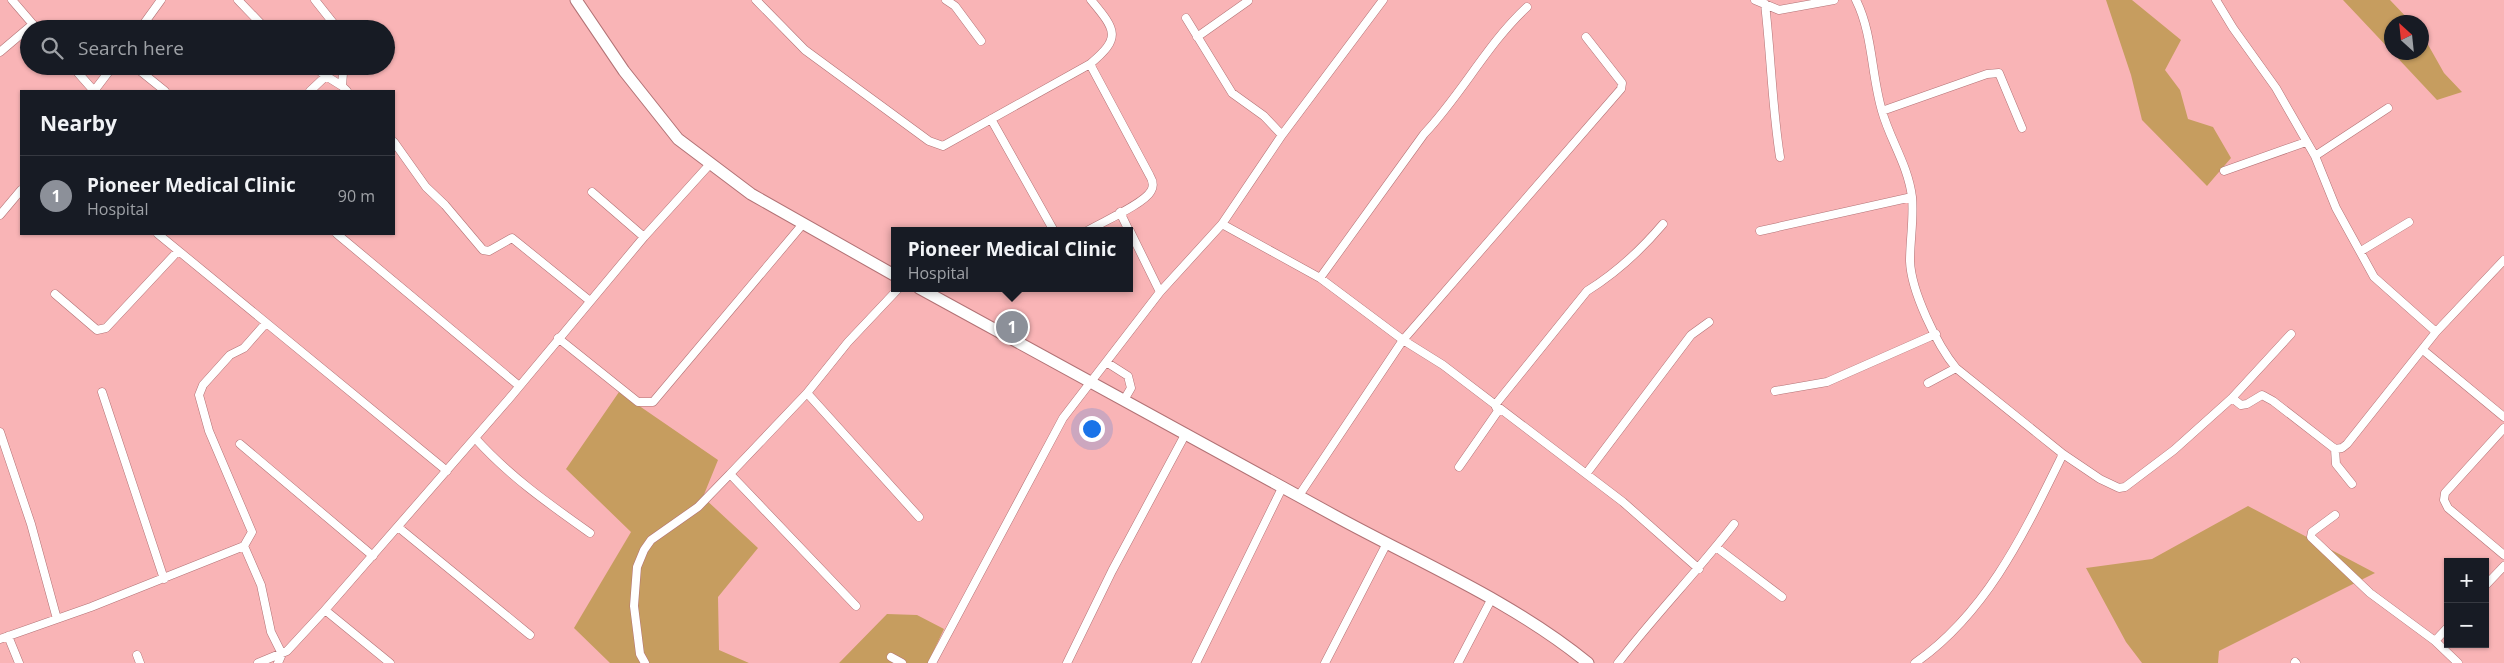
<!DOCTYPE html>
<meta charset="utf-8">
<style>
body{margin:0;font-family:"Open Sans",sans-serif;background:#242831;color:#f1f3f6}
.controls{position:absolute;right:15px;bottom:15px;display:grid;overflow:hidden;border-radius:0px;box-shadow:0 1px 4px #0004}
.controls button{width:45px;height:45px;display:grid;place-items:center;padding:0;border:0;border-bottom:1px solid #363941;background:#171b24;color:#f1f3f6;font:25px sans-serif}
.compass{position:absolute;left:2384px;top:15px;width:45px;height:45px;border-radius:50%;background:#171b24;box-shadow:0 1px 4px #0004;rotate:333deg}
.you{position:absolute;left:1091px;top:428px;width:18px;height:18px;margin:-12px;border:4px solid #fff;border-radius:50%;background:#1a73e8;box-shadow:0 0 0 8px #1a73e833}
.badge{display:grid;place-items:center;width:32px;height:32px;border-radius:50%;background:#8c9099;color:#fff;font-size:16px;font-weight:700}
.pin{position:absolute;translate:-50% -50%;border:2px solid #fff;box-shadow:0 1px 5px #0006}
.popup{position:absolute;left:891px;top:227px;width:242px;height:65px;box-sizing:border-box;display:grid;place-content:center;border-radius:0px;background:#171b24;filter:drop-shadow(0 1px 4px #0005);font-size:16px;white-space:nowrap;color:#9ea1a6}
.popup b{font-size:19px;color:#f1f3f6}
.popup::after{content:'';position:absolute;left:50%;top:100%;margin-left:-10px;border:10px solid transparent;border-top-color:#171b24}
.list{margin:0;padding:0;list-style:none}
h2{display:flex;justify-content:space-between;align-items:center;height:65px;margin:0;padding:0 20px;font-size:21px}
h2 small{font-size:16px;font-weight:400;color:#9ea1a6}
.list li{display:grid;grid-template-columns:32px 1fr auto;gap:15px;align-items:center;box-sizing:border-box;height:80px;padding:0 20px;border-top:1px solid #363941}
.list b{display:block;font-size:19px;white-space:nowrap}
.list p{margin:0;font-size:16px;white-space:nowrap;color:#9ea1a6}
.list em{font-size:16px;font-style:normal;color:#9ea1a6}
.icon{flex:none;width:28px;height:28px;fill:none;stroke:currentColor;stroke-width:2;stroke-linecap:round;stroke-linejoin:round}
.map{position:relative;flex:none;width:2504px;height:663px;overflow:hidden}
.search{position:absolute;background:#171b24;box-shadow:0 1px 4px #0004;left:20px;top:20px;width:375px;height:55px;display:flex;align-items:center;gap:12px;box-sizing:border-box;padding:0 18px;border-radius:28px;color:#9ea1a6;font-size:19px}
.panel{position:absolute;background:#171b24;box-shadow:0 1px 4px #0004;left:20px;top:90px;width:375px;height:145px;border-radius:0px}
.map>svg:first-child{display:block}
.green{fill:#c69d5f}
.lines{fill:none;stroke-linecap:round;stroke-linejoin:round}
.street-casing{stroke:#b27275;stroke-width:9}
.secondary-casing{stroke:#b27275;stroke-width:13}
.street{stroke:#fff;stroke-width:8}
.secondary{stroke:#fff;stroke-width:11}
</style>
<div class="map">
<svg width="2504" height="663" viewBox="0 0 2504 663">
<rect width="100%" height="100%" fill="#f9b4b6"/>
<path class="green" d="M2106 0H2132L2181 40 2165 70 2180 90 2188 119 2213 127 2231 158 2207 186 2142 120 2131 75Z
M2343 0H2390L2411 22H2392V52Z
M2422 34 2444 73 2462 92 2437 100 2392 52H2422Z
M619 392 718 460 703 497 758 548 718 597 719 650 749 663H610L574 628 631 532 566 469Z
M2248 506 2375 573 2219 651 2218 663H2142L2126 642 2086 568 2152 559Z
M887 614 917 615 944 629 928 663H839Z"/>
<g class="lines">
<g class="street-casing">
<path id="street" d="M12 0 37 29
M238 0 266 29
M315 0 338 29
M756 0 805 50 929 141 943 146 1090 64C1121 38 1117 31 1091 0
M946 0 955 6 981 41
M1755 0 1779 10 1834 0
M1856 0C1873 34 1871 74 1882 111 1890 140 1908 165 1912 197 1914 218 1910 240 1910 261 1911 291 1937 345 1956 368L2063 454 2100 479 2119 488 2125 487 2174 450 2232 398 2291 334
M2216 0 2233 28 2276 88 2315 156 2336 208 2374 277 2436 332
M1765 4C1771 55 1772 106 1780 157
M1186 18 1232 93 1264 116 1282 135
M140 29 161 0
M1197 37 1248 1
M0 52 33 24
M72 66 94 91
M134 66 165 91
M313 66 326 76
M94 91 113 66
M310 91 326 76 342 86
M347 91 342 86 343 73 347 66
M1882 111 1987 74 1999 73 2022 128
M991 119 1054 231
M394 142 426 187 445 205 483 250 489 251 512 238 590 301
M2315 156 2388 108
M2224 171 2306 142
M592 192 644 237
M1120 212 1129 231
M0 215 21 190
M1222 224 1320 278 1403 340 1443 365 1623 502 1699 569
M1087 231C1102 222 1144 204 1151 191 1154 186 1153 181 1150 176L1090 64
M1130 231 1160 292
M1760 231 1912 197
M158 234 447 471
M337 234 518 385
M2361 251 2409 222
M1320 278 1424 134C1462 94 1487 44 1527 7
M55 294 97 330 106 328 178 251
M266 323 244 348 230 355 203 385 199 395 209 431 252 532 244 546 261 585 271 632 282 654 278 663
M558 338 638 402H653L802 225
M2423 350 2504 417
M1106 362 1128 376 1131 388 1124 400
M1928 383 1956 368
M1775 391 1827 382 1936 334
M102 392 164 579
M807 393 919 517
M2232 398 2241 405 2247 404 2262 395 2273 401 2335 449 2336 464 2352 484
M2504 428 2445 493 2444 500 2448 508 2504 555
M0 432 31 524 57 619
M475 438C509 476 549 504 590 533
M240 444 373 556
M2335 449 2342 448 2347 444 2436 332 2504 260
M1459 467 1498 411 1495 405 1587 291C1616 273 1641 250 1663 224
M1586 474 1691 335 1709 322
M1300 494 1403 340 1621 89 1622 83 1586 37
M2335 515 2312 532 2311 537 2370 593 2435 641 2458 663
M398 527 530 635
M1716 547 1782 597
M2485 586 2504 566
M856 606 730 474 807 393 848 342 899 288
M325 610 390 663
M8 636 19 663
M0 639 91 607 244 546
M2435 641 2448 627
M137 655 140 663
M891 657 902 663
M2295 662 2296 663
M258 663 287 651 325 610 508 400 644 237 710 164
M645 663 640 654 634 606 637 567 644 550 651 540 698 507 730 474
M932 663 1063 418 1160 292 1222 224 1282 135 1383 0
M1067 663 1112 571 1186 433
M1196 663 1283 486
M1325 663 1387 543
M1458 663 1492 598
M1618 663C1655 615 1697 572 1734 524
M1915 663C1988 612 2025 531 2063 454"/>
</g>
<g class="secondary-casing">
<path id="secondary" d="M576 0 624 71 678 139 751 194 894 275
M919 288C1057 365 1197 439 1335 516 1421 563 1512 601 1588 663"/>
</g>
<use href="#street" class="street"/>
<use href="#secondary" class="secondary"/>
</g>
</svg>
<div class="controls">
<button>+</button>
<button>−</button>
</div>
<svg class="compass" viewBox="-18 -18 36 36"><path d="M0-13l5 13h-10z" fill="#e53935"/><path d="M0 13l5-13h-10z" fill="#9ea1a6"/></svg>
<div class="you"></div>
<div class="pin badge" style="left:1012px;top:327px">1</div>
<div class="popup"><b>Pioneer Medical Clinic</b>Hospital</div>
<div class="search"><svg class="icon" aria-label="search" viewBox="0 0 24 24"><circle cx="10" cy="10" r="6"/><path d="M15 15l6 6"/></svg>Search here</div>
<section class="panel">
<h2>Nearby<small></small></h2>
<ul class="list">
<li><span class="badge">1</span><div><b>Pioneer Medical Clinic</b><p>Hospital</p></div><em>90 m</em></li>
</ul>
</section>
</div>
